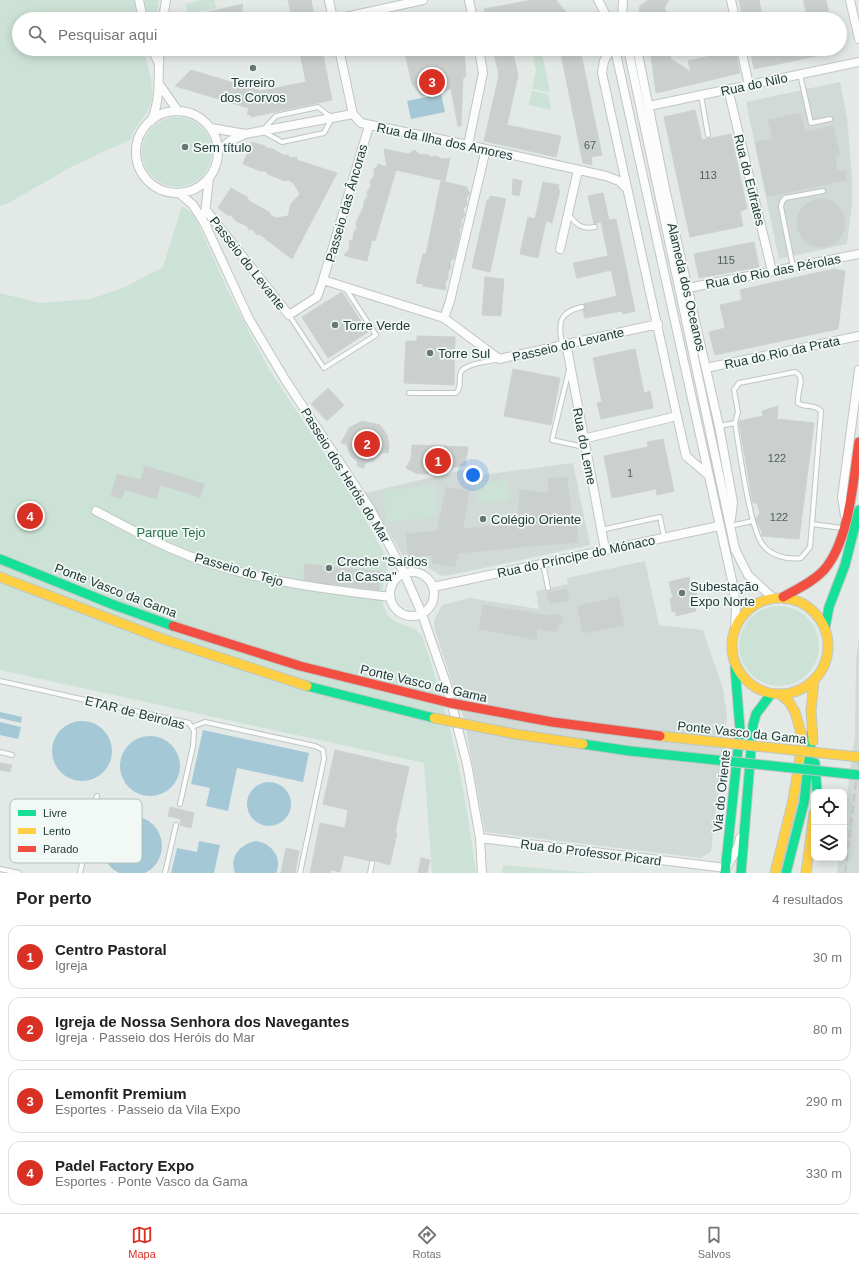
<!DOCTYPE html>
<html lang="pt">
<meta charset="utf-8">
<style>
body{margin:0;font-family:Arial,sans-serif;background:#f2f2f2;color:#202124}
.controls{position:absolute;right:12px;bottom:12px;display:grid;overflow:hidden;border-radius:8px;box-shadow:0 2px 10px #0003}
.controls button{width:36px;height:36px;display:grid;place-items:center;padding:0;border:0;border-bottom:1px solid #e0e0e0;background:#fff;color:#202124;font:20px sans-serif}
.you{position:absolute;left:473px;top:475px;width:14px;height:14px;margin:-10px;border:3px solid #fff;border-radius:50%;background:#1a73e8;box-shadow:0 0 0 6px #1a73e833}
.badge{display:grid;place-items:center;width:26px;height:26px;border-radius:50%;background:#d93025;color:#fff;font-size:13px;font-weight:700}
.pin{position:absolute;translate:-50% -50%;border:2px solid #fff;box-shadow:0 1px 4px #0006}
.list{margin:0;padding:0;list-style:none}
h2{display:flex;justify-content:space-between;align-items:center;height:52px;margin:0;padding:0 16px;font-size:17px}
h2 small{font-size:13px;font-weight:400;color:#757577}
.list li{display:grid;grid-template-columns:26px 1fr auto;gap:12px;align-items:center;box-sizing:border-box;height:64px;margin:0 8px 8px;padding:0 8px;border:1px solid #e0e0e0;border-radius:12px}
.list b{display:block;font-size:15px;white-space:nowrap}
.list p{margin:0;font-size:13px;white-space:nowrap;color:#757577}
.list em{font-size:13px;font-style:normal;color:#757577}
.icon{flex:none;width:22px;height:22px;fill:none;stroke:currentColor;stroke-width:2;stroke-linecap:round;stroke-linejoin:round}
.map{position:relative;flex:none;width:859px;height:873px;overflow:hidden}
.search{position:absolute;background:#fff;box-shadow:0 2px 10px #0003;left:12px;right:12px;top:12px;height:44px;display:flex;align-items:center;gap:10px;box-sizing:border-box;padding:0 14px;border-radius:22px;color:#757577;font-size:15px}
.sheet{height:340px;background:#fff}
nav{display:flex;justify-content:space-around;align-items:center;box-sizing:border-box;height:56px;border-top:1px solid #e0e0e0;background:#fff;font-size:11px;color:#757577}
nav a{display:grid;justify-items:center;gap:2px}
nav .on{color:#d93025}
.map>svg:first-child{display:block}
.built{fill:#d1dad7}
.green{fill:#cde2d6}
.water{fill:#a5c8d6}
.building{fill:#cbd0cf;stroke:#ccd2d0}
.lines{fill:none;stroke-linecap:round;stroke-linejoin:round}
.lane-casing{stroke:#c0c6c4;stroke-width:6}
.street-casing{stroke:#c0c6c4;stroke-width:10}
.fast-casing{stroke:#bfc7c5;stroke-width:11}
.slow-casing{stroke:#bfc7c5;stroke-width:11}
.jam-casing{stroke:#bfc7c5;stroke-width:11}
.lane{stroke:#fbfcfb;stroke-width:4}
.street{stroke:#fbfcfb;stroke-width:8}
.fast{stroke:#16e098;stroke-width:9}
.slow{stroke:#ffcf43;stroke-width:9}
.jam{stroke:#f24e42;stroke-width:9}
.rail{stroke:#c7caca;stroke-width:2.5;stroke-dasharray:8 4;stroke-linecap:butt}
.fast-bridge-casing{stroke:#bcc5c3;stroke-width:11;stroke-linecap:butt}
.slow-bridge-casing{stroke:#bcc5c3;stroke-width:11;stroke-linecap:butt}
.jam-bridge-casing{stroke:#bcc5c3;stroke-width:11;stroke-linecap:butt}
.fast-bridge{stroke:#16e098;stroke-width:9}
.slow-bridge{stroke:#ffcf43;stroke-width:9}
.jam-bridge{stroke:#f24e42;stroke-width:9}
.poi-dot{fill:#667875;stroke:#f2f8f6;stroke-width:1.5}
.labels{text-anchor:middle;stroke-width:3.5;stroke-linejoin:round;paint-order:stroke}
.number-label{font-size:11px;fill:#4d615e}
.poi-label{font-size:13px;fill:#223b38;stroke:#f2f8f6;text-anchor:start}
.street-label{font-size:13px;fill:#223b38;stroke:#f2f8f6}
.park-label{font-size:13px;fill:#2d7151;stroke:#f2f8f6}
.key{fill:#f2f8f6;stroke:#b4bfbd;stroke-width:1}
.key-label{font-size:11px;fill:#223b38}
</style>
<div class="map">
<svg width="859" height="873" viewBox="0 0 859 873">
<rect width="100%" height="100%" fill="#e3e9e7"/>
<path class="built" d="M840 82 847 117 852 178V204L847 244 779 259 746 102Z
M573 463 590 545 451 575 441 576 426 566 405 559 365 493 472 468 474 476Z
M645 561 659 625 703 630 723 689 727 717 711 851 701 858 485 832 464 719 435 630 434 620 442 605 470 598 539 609 536 591 568 584 567 578Z
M859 639V873H837L839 858H844V815L855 737 856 661Z"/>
<path class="green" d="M0 0H159L156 18 151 19H19V49H144C147 67 158 93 148 110 142 120 134 128 131 139L71 167 9 203 0 206Z
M202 0H217L214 1 217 8 188 14 185 4Z
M531 49H541L550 92 532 89 536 71Z
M532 91 548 94 551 110 529 105Z
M142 152a35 35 0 1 1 70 0a35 35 0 1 1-70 0Z
M182 206 192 213 196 219 227 289 268 368 349 491 387 558C390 578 375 592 387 614 395 628 418 623 423 639 451 718 465 790 476 873H432L424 763 0 670V293L39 303 91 299 125 287 163 267Z
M508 480 509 500 477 503 475 483Z
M435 485 438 517 386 522 383 490Z
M739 646a40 40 0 1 1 80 0a40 40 0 1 1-80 0Z
M503 865 594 873H502Z"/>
<path class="water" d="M441 94 445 112 411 119 407 101Z
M0 712 22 717 21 723 0 718Z
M52 751a30 30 0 1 1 60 0a30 30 0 1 1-60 0Z
M0 722 21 727 18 739 0 735Z
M203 730 309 753 303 782 237 768 228 811 206 806 210 788 191 784Z
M120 766a30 30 0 1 1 60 0a30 30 0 1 1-60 0Z
M247 804a22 22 0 1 1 44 0a22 22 0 1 1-44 0Z
M102 846a30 30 0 1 1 60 0a30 30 0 1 1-60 0Z
M199 841 220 845 214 873H171L177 848 197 852Z
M256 841C271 843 283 857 276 873H235C229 857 240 844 256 841Z"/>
<path class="building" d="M288 0H311L315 19H292Z
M532 0H556L572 19 553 18 486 19 484 9Z
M648 0H669L664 9 666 10 664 19H641L639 15 640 6Z
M739 0H759L763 19H743Z
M803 0H826L830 19H808Z
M243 4 240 19H192V16Z
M299 49H322L332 100 251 117 250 114 247 115 249 108 175 86 191 70 261 91 306 82Z
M404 49H464L466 76 463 78 461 126H458L451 89 422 96 412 84Z
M493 49H512L518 75 507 125 561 136 556 157 484 141 499 75Z
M560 49H580L602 155 591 157 592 165 583 163Z
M650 49H669L671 59 691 72 688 61 728 52V56L736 54 740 73 656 93Z
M750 49H836V52L754 69Z
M695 110 702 140 731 134 747 209 740 211 743 226 690 237 664 117Z
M800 113 805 132 833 126 840 155 835 157 837 171 846 170V180L767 197 755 142 773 139 768 120Z
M252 142 265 146 266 148 273 149 283 155H289V158L297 157V160L337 173 292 259 259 234 257 235 252 229 249 230 247 226 236 221 231 215 229 216 218 208 231 188 247 197 249 201 269 212 271 216 277 218 288 216 291 204 300 194 294 184 289 180 285 181 268 174 265 171H260L243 164Z
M384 149 408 154 415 150 420 155 427 154 431 157 436 156 442 159 450 158 445 181 396 170 375 241 372 240 367 261 349 257 344 255 350 248 349 241 353 240 354 232 357 228 356 223 364 206V201L368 196 367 192 371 186 370 182 374 176V169L377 167 378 164 387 167Z
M513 179 522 181 519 196 512 194Z
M441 181 467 187V189L470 193 466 199 467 205 463 209 465 215 461 221 462 226 459 229 460 234 454 259 450 261 451 268 448 272V278L445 283 446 290 423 286 424 284 416 283 423 254H426Z
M543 182 559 185 558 190H560L552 223 546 221 538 258 520 254 528 217 535 219Z
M603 193 609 220 616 219 635 311 623 314 622 311 585 318 583 310 585 306 583 304 617 296 611 270 577 278 573 263 608 256 601 222 594 224 588 196Z
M490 196 506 199 490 272 472 268 487 200H489Z
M797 223a24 24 0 1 1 48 0a24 24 0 1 1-48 0Z
M754 242 759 267 699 278 694 254Z
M834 269 845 271 838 329 715 355 709 332 725 328 720 305 742 300 740 290Z
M485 277 504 279 501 316 482 315Z
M342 292 368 332 328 358 302 317Z
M417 336 455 337 454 385 404 383 406 341H417Z
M635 349 644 393 650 391 653 408 601 419 597 403 602 402 593 358Z
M513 369 560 378 551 425 504 416Z
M328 388 344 405 327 421 311 404Z
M778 406 777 419 814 423 799 539 762 536V531L760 529 756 519 760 513 757 503H753L739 423V421L763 416 762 411Z
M362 421 380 425 387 435 389 446 388 453 383 452 373 461 365 463 364 468 357 466 358 462 351 456 346 444 341 443 349 428Z
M663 439 674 491 657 495 656 489 612 498 604 456 648 447 647 442Z
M412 445 468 447 465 465 424 474 416 473 406 468 411 459Z
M145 466 204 484 200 497 160 485 156 499 125 490 122 499 111 496 117 474 141 480Z
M567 477 572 519H576L578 542 458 553 455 567 432 563 433 555 409 557 406 534 437 531 446 487 469 491 463 529 517 524 520 490 549 493 548 479Z
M305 564 381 572 379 590 304 580Z
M689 577 693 594 696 593 699 606 695 607 696 611 676 616 675 611 672 612 670 598H673L669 582Z
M566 589 569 600 550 604 547 593Z
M618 597 624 625 583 633 577 606Z
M483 605 552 616V614L563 616 561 624H558L556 632 537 628 536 640 479 629Z
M335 750 409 767 395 833H397L390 865 373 860 370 861 344 855 340 872 331 870 330 873H310L320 823 345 828 348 810 323 804Z
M0 763 12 765 10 772 0 770Z
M170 807 194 813 191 828 180 825 181 819 168 816Z
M286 848 299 851 295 873H281Z
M421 858 430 860 427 873H418Z"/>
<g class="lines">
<g class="lane-casing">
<path id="lane" d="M800 74 811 123 830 119
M701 95 708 135
M318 107 332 118 324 133 282 142 262 131 276 116Z
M568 214C576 224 581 230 595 227
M793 267 781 207 782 202 785 198 823 191
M289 315 324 368 376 335 346 289
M562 344C558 323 559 312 582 307
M569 370 552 440 584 447
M409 393H456C464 387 455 373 465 368 474 362 489 362 499 359
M719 426 735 423
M812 524 821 411C815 404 805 408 798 403 796 393 807 377 795 372L739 383 734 390 738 412 735 423C739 447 750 530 763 545 771 556 788 560 801 558L810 547 812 524 842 528
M730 526 753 521
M601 530 660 517 664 537
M543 563 548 588
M0 681 189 723 194 731 193 746 180 804
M192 727 205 722 315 746 323 750 324 759 300 873
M0 752 12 755
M0 869 19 873
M80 873 97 796
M165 873 176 825
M370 873 372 863"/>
</g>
<g class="street-casing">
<path id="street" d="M139 0 143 19
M329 0 333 19
M469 0 473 19
M598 0 608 19
M731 0 735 19
M850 0 859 39
M163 19 166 0
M336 19 423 0
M622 19 623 0
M152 49 158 62
M339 49 353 114 361 123 468 145 606 176 619 181 626 188
M611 49 604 61 602 73 677 416 686 456 707 474
M615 49 733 585 736 607 735 627
M628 49 735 549 748 575 773 598
M634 49 638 54 666 193 719 426 733 502 731 519
M741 49 749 85
M159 84 178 111
M728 89 772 271
M649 106 859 62
M136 152a41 41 0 1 1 82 0a41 41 0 1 1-82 0Z
M151 121C162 98 157 73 160 49
M211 128 245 134 353 114
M468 145 483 73 479 49
M218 151 230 141 243 135
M179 193 193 205 205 224 249 319 286 381 371 510 404 573 422 614 447 686 467 764 480 838 482 873
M206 210 289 315 317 297 323 280 444 318 499 359 658 324
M205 214 209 178
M560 249 578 170
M323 280 369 126
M688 288 859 254
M444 318 450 301 486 149
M566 343 605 549
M706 368 859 336
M583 439 677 416
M96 511C121 524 145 537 170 548 239 579 316 588 390 597
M845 516 842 497 859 370
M390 594a22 22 0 1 1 44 0a22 22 0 1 1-44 0Z
M433 587 719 526
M480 838 726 868 738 847 740 838"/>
</g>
<g class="fast-casing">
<path id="fast" d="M0 559 114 605 173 626
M825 628 829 607 845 565 859 510
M307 686 434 718
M815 763 817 792
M725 873 740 730 735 667
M741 873 753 725 756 714 771 694
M786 873 804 802 812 732"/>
</g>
<g class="slow-casing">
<path id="slow" d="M0 577 160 638 307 686
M732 646a48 48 0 1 1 96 0a48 48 0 1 1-96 0Z
M813 741 811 710 814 681
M775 873 793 800 803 740 795 712 789 702 780 694
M806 873 814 814"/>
</g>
<g class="jam-casing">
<path id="jam" d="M783 597C797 589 813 582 824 570 850 540 853 480 859 442
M173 626 300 666 450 703"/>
</g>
<use href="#lane" class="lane"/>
<use href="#street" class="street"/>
<use href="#fast" class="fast"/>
<use href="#slow" class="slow"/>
<use href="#jam" class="jam"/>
<path class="rail" d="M845 873 859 758"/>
<g class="fast-bridge-casing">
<path id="fast-bridge" d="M583 744 630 751 859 775"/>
</g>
<g class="slow-bridge-casing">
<path id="slow-bridge" d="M434 718 515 734 583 744
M660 736 859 757"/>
</g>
<g class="jam-bridge-casing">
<path id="jam-bridge" d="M450 703 552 722 660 736"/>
</g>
<use href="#fast-bridge" class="fast-bridge"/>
<use href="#slow-bridge" class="slow-bridge"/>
<use href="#jam-bridge" class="jam-bridge"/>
</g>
<g class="poi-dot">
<circle cx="253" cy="68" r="4"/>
<circle cx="185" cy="147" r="4"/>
<circle cx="335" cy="325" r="4"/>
<circle cx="430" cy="353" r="4"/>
<circle cx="483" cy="519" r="4"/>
<circle cx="329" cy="568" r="4"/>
<circle cx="682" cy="593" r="4"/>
</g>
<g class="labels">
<g class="number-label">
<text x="590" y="149">67</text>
<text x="708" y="179">113</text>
<text x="726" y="264">115</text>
<text x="777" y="462">122</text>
<text x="630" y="477">1</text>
<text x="779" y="521">122</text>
</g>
<g class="poi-label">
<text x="253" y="87" text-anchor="middle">Terreiro<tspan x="253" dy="15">dos Corvos</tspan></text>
<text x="193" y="152">Sem título</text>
<text x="343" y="330">Torre Verde</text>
<text x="438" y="358">Torre Sul</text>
<text x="491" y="524">Colégio Oriente</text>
<text x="337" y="566">Creche "Saídos<tspan x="337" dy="15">da Casca"</tspan></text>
<text x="690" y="591">Subestação<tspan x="690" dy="15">Expo Norte</tspan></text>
</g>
<g class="street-label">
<text transform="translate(754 84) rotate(-12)" y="5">Rua do Nilo</text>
<text transform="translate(445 141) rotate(12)" y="5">Rua da Ilha dos Amores</text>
<text transform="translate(750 180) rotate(76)" y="5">Rua do Eufrates</text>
<text transform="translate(346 203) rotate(-74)" y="5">Passeio das Âncoras</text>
<text transform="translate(248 263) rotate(52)" y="5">Passeio do Levante</text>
<text transform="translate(773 271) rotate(-11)" y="5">Rua do Rio das Pérolas</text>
<text transform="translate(687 287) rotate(77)" y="5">Alameda dos Oceanos</text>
<text transform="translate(568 344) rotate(-13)" y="5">Passeio do Levante</text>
<text transform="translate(782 352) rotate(-12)" y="5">Rua do Rio da Prata</text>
<text transform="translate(585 446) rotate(79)" y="5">Rua do Leme</text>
<text transform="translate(346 475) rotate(58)" y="5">Passeio dos Heróis do Mar</text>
<text transform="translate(576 556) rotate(-12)" y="5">Rua do Príncipe do Mónaco</text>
<text transform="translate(239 569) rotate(16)" y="5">Passeio do Tejo</text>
<text transform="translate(116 590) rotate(21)" y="5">Ponte Vasco da Gama</text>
<text transform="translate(424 683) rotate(13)" y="5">Ponte Vasco da Gama</text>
<text transform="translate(135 712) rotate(14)" y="5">ETAR de Beirolas</text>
<text transform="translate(742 732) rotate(6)" y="5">Ponte Vasco da Gama</text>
<text transform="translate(721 791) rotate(-84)" y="5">Via do Oriente</text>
<text transform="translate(591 852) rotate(7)" y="5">Rua do Professor Picard</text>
</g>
<g class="park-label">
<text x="171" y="537">Parque Tejo</text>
</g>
</g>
<rect x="10" y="799" width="132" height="64" rx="6" class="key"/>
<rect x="18" y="810" width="18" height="6" fill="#16e098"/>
<rect x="18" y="828" width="18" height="6" fill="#ffcf43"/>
<rect x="18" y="846" width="18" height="6" fill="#f24e42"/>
<g class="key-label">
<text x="43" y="817">Livre</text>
<text x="43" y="835">Lento</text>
<text x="43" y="853">Parado</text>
</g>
</svg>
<div class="controls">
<button><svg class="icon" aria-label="locate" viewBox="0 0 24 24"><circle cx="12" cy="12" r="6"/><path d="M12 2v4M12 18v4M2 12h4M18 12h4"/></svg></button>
<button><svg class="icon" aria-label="layers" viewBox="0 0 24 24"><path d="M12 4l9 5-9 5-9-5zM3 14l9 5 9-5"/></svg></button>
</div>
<div class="you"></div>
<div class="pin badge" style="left:438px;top:461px">1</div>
<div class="pin badge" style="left:367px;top:444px">2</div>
<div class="pin badge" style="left:432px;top:82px">3</div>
<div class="pin badge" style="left:30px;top:516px">4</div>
<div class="search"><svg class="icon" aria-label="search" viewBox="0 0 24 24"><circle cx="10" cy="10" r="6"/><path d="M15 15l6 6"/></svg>Pesquisar aqui</div>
</div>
<section class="sheet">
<h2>Por perto<small>4 resultados</small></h2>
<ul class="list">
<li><span class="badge">1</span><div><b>Centro Pastoral</b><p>Igreja</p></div><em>30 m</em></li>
<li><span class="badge">2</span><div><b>Igreja de Nossa Senhora dos Navegantes</b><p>Igreja · Passeio dos Heróis do Mar</p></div><em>80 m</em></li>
<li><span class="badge">3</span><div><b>Lemonfit Premium</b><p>Esportes · Passeio da Vila Expo</p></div><em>290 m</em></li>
<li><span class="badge">4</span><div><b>Padel Factory Expo</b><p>Esportes · Ponte Vasco da Gama</p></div><em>330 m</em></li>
</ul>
</section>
<nav>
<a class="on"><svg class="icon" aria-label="map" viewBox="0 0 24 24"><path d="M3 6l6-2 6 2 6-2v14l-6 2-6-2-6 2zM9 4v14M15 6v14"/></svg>Mapa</a>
<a><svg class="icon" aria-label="directions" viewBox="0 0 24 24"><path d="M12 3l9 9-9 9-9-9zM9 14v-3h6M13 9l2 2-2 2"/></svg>Rotas</a>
<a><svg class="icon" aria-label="saved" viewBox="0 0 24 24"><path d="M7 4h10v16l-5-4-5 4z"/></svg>Salvos</a>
</nav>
